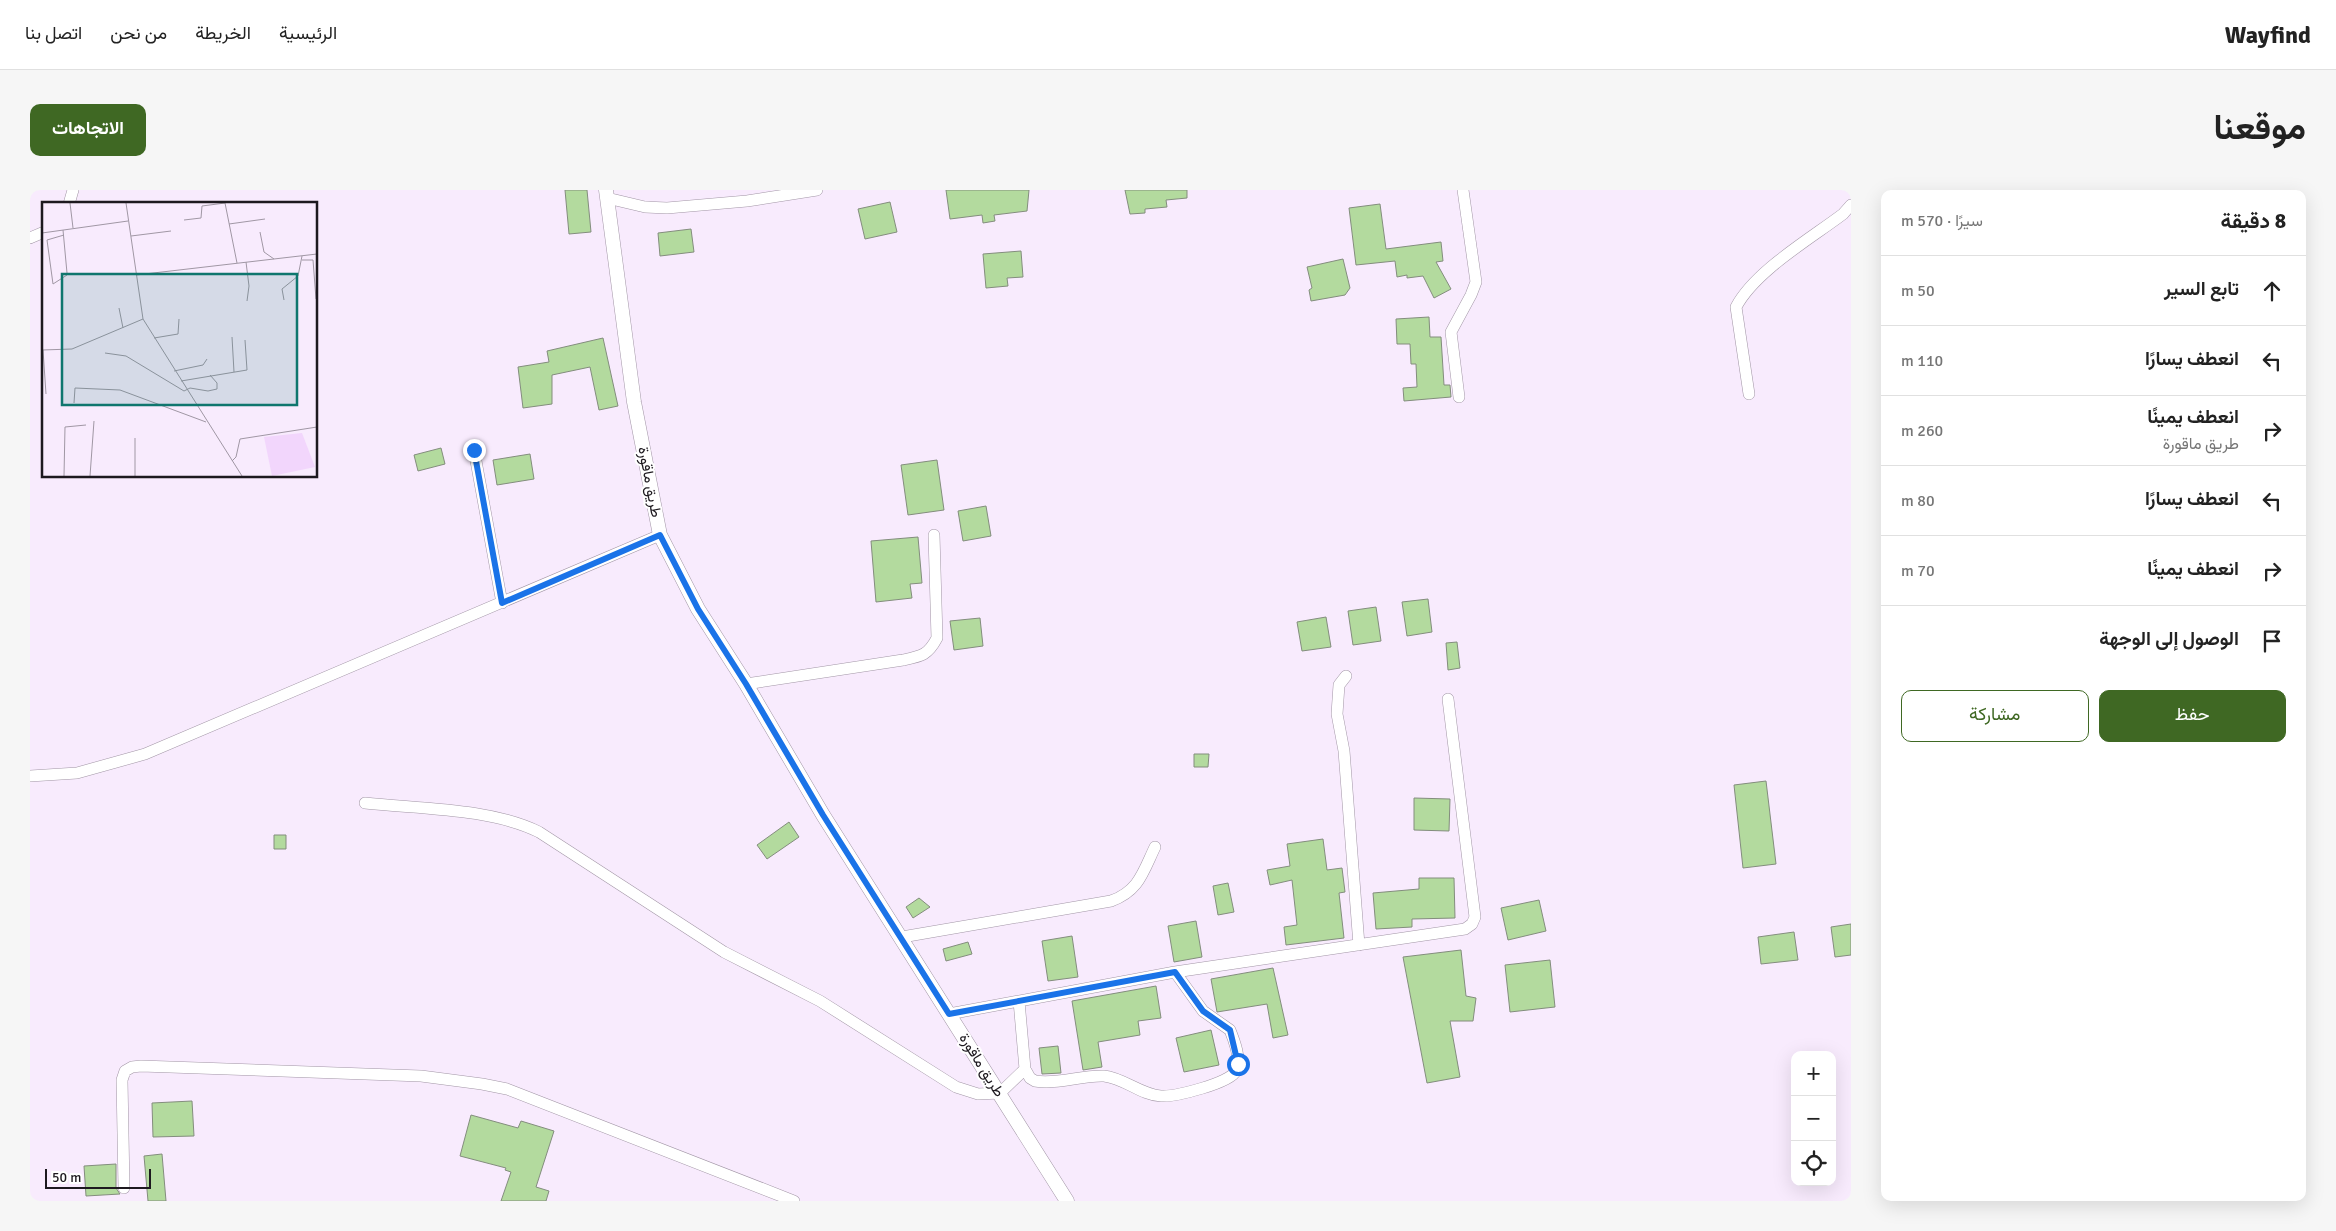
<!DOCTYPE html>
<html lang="ar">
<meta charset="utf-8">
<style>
body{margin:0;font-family:Signika,Vazirmatn,sans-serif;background:#f6f6f6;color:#222;direction:rtl}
.controls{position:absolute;right:15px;bottom:15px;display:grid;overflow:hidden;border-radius:10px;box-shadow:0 5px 20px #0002}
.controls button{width:45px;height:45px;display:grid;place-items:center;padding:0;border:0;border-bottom:1px solid #e0e0e0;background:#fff;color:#222;font:25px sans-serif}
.scale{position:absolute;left:15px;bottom:12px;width:106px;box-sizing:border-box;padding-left:5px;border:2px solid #1d191f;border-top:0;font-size:14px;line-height:18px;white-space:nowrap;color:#1d191f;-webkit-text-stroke:4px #fff;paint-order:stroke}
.stop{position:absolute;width:15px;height:15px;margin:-11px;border:4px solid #1a73e8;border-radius:50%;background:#fff}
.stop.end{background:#1a73e8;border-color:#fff;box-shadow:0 1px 5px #0008}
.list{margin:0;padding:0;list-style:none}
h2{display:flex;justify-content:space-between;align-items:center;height:65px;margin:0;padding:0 20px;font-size:21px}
h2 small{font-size:16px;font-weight:400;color:#767676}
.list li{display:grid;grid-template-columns:32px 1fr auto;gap:15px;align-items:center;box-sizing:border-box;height:70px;padding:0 20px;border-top:1px solid #e0e0e0}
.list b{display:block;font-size:19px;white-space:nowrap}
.list p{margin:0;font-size:16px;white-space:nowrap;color:#767676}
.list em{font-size:16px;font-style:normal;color:#767676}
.actions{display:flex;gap:10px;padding:15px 20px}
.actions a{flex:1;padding:11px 0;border:1px solid #3f6823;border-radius:10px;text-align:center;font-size:18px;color:#3f6823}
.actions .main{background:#3f6823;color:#fff}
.icon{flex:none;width:28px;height:28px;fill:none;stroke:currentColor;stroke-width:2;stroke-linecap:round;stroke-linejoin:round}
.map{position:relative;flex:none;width:1821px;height:1011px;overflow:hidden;direction:ltr;border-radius:10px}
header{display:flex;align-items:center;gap:30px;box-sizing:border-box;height:70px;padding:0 25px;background:#fff;border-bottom:1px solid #e0e0e0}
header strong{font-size:24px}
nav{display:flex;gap:28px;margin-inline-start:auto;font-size:18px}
.intro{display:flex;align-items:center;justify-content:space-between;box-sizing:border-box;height:120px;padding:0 30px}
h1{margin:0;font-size:35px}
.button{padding:12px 22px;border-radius:10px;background:#3f6823;color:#fff;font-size:18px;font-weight:700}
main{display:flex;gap:30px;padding:0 30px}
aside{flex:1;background:#fff;border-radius:10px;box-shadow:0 5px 20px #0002}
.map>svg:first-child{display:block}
.building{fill:#b3da9e;stroke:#838d7d}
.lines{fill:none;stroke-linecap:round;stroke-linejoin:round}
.minor-casing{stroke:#a296a6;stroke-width:12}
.tertiary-casing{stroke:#a296a6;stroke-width:15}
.minor{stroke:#fff;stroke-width:11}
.tertiary{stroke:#fff;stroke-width:14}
.route{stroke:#1a73e8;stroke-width:6}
.labels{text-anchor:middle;stroke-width:4;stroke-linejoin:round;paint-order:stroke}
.street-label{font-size:15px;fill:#1d191f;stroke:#fff}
.inset-road{fill:none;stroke:#a097a4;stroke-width:1}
.view{fill:#0f766e;fill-opacity:0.15;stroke:#0f766e;stroke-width:2.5}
.inset-edge{fill:none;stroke:#1d191f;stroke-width:2.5}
</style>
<header>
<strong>Wayfind</strong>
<nav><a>الرئيسية</a><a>الخريطة</a><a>من نحن</a><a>اتصل بنا</a></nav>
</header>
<div class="intro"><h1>موقعنا</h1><a class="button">الاتجاهات</a></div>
<main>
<aside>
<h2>8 دقيقة<small>سيرًا · 570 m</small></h2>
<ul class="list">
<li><svg class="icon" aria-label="ahead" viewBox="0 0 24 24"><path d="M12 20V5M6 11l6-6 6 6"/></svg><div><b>تابع السير</b></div><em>50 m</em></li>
<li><svg class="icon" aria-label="left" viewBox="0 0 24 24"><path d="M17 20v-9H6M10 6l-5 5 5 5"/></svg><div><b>انعطف يسارًا</b></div><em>110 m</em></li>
<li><svg class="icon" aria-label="right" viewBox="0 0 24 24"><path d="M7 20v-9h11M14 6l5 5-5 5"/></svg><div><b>انعطف يمينًا</b><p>طريق ماقورة</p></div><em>260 m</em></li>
<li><svg class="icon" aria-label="left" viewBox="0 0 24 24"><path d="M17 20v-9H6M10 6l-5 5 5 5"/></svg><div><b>انعطف يسارًا</b></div><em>80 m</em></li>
<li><svg class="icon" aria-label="right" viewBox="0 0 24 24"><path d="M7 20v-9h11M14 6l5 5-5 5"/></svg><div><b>انعطف يمينًا</b></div><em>70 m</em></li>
<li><svg class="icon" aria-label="arrive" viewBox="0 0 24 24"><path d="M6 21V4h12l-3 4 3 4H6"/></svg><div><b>الوصول إلى الوجهة</b></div></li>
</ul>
<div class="actions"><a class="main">حفظ</a><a>مشاركة</a></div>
</aside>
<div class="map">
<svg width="1821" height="1011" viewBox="0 0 1821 1011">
<rect width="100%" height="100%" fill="#f8ebfd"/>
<path class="building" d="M535 0H557L561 42 539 44Z
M916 0H999L997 21 964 25 965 31 953 33 952 25 920 29Z
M1095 0H1157V8L1136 10 1137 17 1115 19V23L1100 24Z
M860 12 867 42 835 49 828 19Z
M1350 14 1356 59 1411 52 1413 71 1406 72 1421 99 1404 108 1393 86 1377 88V85L1367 87 1365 71 1326 75 1319 18Z
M661 39 664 62 630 66 628 43Z
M991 61 993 87 977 88 978 96 956 98 953 64Z
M1313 69 1320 98 1315 105 1281 111 1279 100 1282 98 1277 77Z
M1399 127 1400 147H1411L1414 195H1420L1421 207 1374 211 1373 198 1387 197 1386 174H1381L1380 154H1367L1366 129Z
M573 148 588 216 569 220 560 177 522 185V214L493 218 488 177 519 172 517 161Z
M411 258 415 274 388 281 384 265Z
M500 264 504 289 467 295 463 270Z
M907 270 914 320 878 325 871 275Z
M956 316 961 346 933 351 928 321Z
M888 347 892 393 880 394 882 408 846 412 841 351Z
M1398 409 1402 442 1377 446 1372 412Z
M1346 417 1351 451 1323 455 1318 421Z
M1296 427 1301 457 1272 461 1267 432Z
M950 428 953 456 924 460 920 431Z
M1427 452 1430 478 1418 480 1416 453Z
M1164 564H1179L1178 577H1164Z
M1736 591 1746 674 1713 678 1704 595Z
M1384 608 1420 609 1419 641 1384 640Z
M759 632 769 647 737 669 727 655Z
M244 645H256V659H244Z
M1293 649 1297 680 1312 678 1315 702 1309 703 1314 748 1256 755 1254 737 1267 735 1262 690 1240 695 1237 680 1260 676 1257 654Z
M1389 688H1424L1425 728 1382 729V737L1346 739 1343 703 1389 699Z
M1198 693 1204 722 1188 725 1183 696Z
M889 708 900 717 883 728 876 717Z
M1509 710 1516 741 1478 750 1471 718Z
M1166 731 1172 767 1144 772 1138 736Z
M1821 734V765L1805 767 1801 737Z
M1764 742 1768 770 1731 774 1728 747Z
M1042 746 1048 787 1018 791 1012 751Z
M938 752 942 764 916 771 913 759Z
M1431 760 1436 806 1446 808 1443 831H1420L1430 887 1397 893 1373 767Z
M1520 770 1525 817 1480 822 1475 775Z
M1243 778 1258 845 1243 848 1237 814 1187 822 1181 789Z
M1126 796 1131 828 1108 831 1110 845 1068 852 1072 877 1053 880 1042 811Z
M1181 840 1189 875 1154 882 1146 848Z
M1028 856 1031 883 1012 884 1009 858Z
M162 911 164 946 123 947 122 913Z
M441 925 488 938 491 931 524 941 506 997 519 1001 516 1011H471L481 982 475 980 476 978 430 966Z
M132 964 136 1011H118L114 966Z
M86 974V998L90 1004 56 1006 54 976Z"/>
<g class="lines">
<g class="minor-casing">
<path id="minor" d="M577 8 615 17 637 18 717 11 787 0
M39 14 43 0
M0 48 14 42
M1719 204 1706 117C1725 81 1780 49 1813 24L1821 15
M1429 207 1421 142 1441 105 1446 92 1433 0
M444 260 472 413
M1316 486 1309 495 1307 524 1314 561 1329 755
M716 494 873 470C892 466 898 465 907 448L904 345
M0 586 47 583 115 564 630 345
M335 613C389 619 461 618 509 642L694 762 790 811 926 897 948 904 970 903 995 879 1000 888 1005 891C1027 895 1051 885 1074 886 1094 888 1111 905 1131 906 1145 907 1200 893 1206 881 1212 870 1204 850 1200 840L1173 821 1145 782
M872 747 1081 711C1109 701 1113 682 1125 657
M989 811 995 879
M919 824 1145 782 1435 739 1442 734 1445 727 1418 509
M94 998 92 890 95 881 102 877 111 876 391 886 452 894 477 899 764 1011"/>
</g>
<g class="tertiary-casing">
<path id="tertiary" d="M576 0 604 212 630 345 668 419 716 494 793 625 1037 1011"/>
</g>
<use href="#minor" class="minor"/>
<use href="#tertiary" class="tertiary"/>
</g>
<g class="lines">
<path class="route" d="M444 260 472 413 630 345 668 419 716 494 793 625 919 824 1145 782 1173 821 1200 840 1208 874"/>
</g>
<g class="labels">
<g class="street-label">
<text transform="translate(620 292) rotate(79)" y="5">طريق ماقورة</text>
<text transform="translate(952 875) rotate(58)" y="5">طريق ماقورة</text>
</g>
</g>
<g transform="translate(12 12)">
<rect width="275" height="275" fill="#f8ebfd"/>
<path d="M260 231 273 265 230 274 222 235Z" fill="#f2d6fc"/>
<path class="inset-road" d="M28 1 31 26M84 1 101 117 200 274M183 1 195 61M142 18 159 16 160 4 183 1M187 22 223 17M21 28 25 71V73L11 82 5 38 22 33M218 30 222 50 232 57M0 31 86 19M89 34 129 29M260 58H271L274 97M204 60 207 84 205 99M94 73 275 52M242 98 240 87 256 74 260 54M77 106 81 126M190 135 192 170M112 136 136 132 137 117M0 148 30 147 101 117M1 148 4 192M63 151 84 154 142 189 148 186 166 189 175 187V181L168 173M132 169 161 163 165 157M139 179 205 168 203 138M32 201 33 186 78 188 164 220M190 259 194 255 198 237 275 225M22 274 23 225 44 223M48 274 52 219M93 274V236"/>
<path class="view" d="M20 72H255V203H20Z"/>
<rect width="275" height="275" class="inset-edge"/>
</g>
</svg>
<div class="controls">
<button>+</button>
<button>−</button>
<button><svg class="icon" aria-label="locate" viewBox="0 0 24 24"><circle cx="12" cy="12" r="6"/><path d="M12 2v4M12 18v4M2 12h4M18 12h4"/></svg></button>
</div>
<div class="scale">50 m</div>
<div class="stop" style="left:1208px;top:874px"></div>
<div class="stop end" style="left:444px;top:260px"></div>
</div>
</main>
